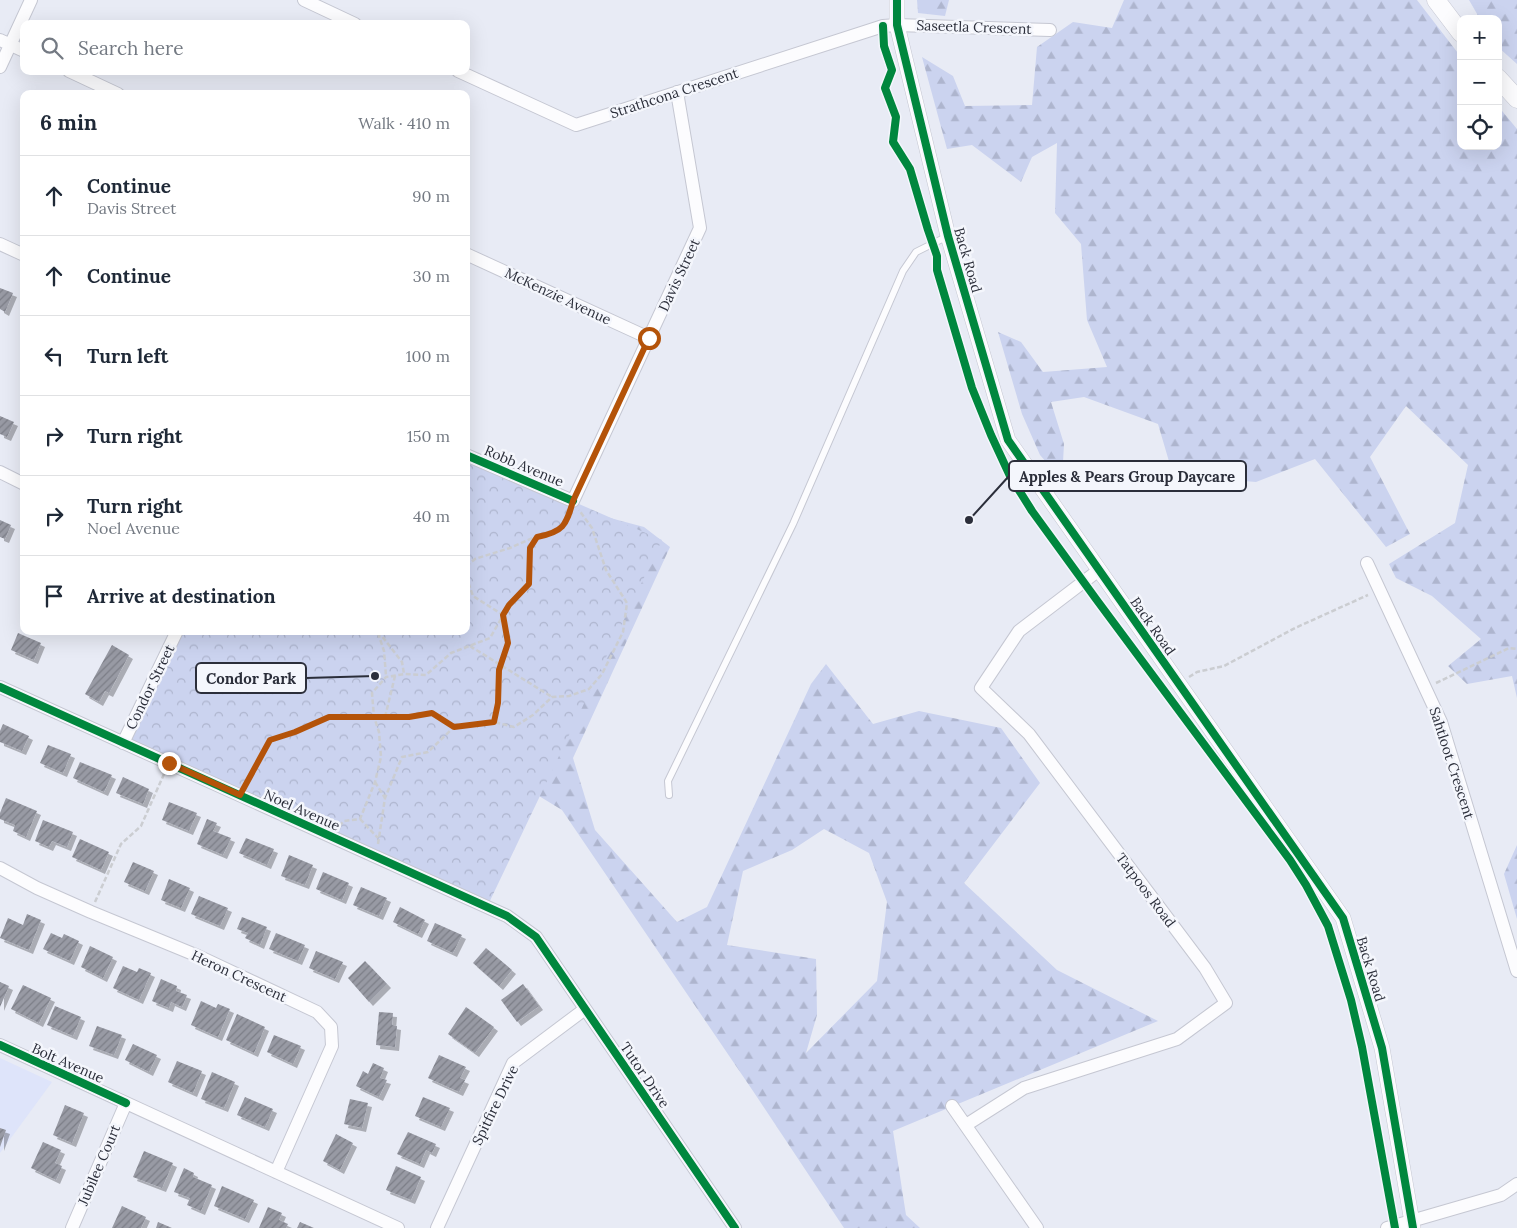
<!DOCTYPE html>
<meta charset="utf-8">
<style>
body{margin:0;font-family:Lora,serif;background:#f2f2f3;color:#1f2937}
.controls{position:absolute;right:15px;top:15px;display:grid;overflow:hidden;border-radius:10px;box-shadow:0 5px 20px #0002}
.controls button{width:45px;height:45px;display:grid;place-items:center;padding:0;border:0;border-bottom:1px solid #e0e1e3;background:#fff;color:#1f2937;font:25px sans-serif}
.stop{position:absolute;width:15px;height:15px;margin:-11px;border:4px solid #b45309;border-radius:50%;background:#fff}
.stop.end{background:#b45309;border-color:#fff;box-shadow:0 1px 5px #0008}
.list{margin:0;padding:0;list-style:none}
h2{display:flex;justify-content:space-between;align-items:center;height:65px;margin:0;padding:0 20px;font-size:21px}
h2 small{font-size:16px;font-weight:400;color:#747a83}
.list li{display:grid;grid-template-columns:32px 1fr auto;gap:15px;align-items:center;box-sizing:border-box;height:80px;padding:0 20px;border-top:1px solid #e0e1e3}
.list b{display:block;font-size:19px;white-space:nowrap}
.list p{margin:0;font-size:16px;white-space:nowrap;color:#747a83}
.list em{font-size:16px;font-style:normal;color:#747a83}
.icon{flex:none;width:28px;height:28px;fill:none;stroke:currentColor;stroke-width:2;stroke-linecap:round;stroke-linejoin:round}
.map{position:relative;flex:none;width:1517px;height:1228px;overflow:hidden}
.search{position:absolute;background:#fff;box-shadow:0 5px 20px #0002;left:20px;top:20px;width:450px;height:55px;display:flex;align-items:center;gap:12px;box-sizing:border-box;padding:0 18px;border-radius:10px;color:#747a83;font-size:19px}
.panel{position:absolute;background:#fff;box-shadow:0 5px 20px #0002;left:20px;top:90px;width:450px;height:545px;border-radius:10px}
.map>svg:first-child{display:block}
.built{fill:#dee4fa}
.forest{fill:url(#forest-firs);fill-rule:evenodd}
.park{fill:url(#park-crowns)}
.building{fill:url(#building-hatch);filter:url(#shadow)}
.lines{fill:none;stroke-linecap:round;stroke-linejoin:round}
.service-casing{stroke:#c5c7d2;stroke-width:8}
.minor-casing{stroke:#c5c7d2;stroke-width:14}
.tertiary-casing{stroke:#c5c7d2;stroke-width:16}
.secondary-casing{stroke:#c5c7d2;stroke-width:19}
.path{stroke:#cbcdd1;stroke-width:2.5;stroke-dasharray:5 2.5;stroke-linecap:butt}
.service{stroke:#fcfcfe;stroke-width:6}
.minor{stroke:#fcfcfe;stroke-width:12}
.tertiary{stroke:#fcfcfe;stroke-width:15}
.secondary{stroke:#fcfcfe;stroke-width:18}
.cycleway-casing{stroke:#f4f6fc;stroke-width:11}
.cycleway{stroke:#00873e;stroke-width:8}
.route{stroke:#b45309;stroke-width:6}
.labels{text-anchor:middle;stroke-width:5;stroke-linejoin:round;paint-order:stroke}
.street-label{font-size:14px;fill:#2b2e3a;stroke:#f4f6fc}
.leader{fill:none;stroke:#2b2e3a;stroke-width:2}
.callout-dot{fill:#2b2e3a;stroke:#f4f6fc;stroke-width:2}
.callout{fill:#f4f6fc;stroke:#2b2e3a;stroke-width:2}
.callout-label{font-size:15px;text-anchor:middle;font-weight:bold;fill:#2b2e3a}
</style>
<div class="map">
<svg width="1517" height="1228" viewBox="0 0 1517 1228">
<defs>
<pattern id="forest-firs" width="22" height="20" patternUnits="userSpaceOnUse" patternTransform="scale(1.25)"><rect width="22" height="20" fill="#cbd3ef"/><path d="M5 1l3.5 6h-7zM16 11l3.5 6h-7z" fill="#aeb5ce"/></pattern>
<pattern id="park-crowns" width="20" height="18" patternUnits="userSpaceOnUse" patternTransform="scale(1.25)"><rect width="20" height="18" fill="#cbd3ef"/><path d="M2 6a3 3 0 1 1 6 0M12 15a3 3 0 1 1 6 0" fill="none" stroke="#aeb5ce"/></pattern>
<pattern id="building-hatch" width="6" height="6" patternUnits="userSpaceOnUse" patternTransform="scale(1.25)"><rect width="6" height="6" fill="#989aa4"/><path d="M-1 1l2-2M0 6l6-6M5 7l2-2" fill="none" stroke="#7c7e87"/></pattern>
<filter id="shadow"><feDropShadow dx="4" dy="4" stdDeviation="0" flood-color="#0004"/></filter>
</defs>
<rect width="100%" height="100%" fill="#e8ebf5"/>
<path class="built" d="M0 1058 52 1082 0 1153Z"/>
<path class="forest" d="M917 0H949L945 16 918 13Z
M1124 0H1417L1461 57V146H1498V106L1517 129V698L1512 676 1467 684 1448 666 1481 639 1432 596 1396 578 1389 564 1455 523 1468 465 1406 406 1370 457 1410 534 1386 547 1315 459 1256 482 1173 475 1158 424 1084 397 1051 402 1064 444 1062 480 1040 455 1022 414 998 332 1021 342 1043 372 1107 367 1087 320 1081 244 1055 213 1057 143 1032 157 1021 182 972 145 947 149 922 57 953 76 965 106 1032 105 1037 47 1073 22 1112 28Z
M1469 0H1517V64L1498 47V19H1480Z
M584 511 644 527 670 547 573 758 595 830 677 922 707 907 811 684 826 664 873 724 919 711 1001 728 1040 783 964 883 1057 970 1158 1021 893 1131 906 1215 920 1228H844L753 1091 562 810 534 793 466 631ZM824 829 869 853 887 902 877 981 806 1053 817 1015 816 959 727 945 743 871 792 850Z
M1517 845V919L1504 874Z"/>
<path class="park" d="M466 455 662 540 487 907 123 743 177 631H466Z"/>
<path class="building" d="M0 288 13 293 5 312 0 309Z
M0 416 14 422 7 437 0 434Z
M0 520 11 525 5 539 0 537Z
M18 633 41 643 34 660 11 650Z
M112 645 129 655 109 693 105 691 99 702 85 694Z
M3 724 29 736 22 751 0 742V731Z
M48 745 71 754 63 773 40 763Z
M80 762 112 775 104 792 73 778Z
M123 777 149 789 143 804 116 793Z
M6 798 37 811 26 837 13 831 15 825 0 819V813Z
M169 802 197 813 189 831 162 820Z
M207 819 217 823 213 831 231 838 223 855 197 844Z
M43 820 73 832 67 847 52 841 49 847 35 841Z
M246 838 274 849 267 865 239 853Z
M80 839 109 852 101 870 72 857Z
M289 855 313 865 305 885 281 876Z
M133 862 154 871 145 891 124 882Z
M323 872 349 883 342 900 316 889Z
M169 879 190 888 181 908 161 900Z
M361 887 387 898 379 916 353 905Z
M199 896 228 908 220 926 191 914Z
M400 907 425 920 418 934 393 922Z
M27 914 41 920 29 950 0 938 8 918 23 925Z
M242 917 267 927 260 945 245 938 248 933 237 929Z
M435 923 462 935 453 953 427 941Z
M51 933 62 938 64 934 79 941 70 961 43 949Z
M276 933 305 945 298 961 269 949Z
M90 946 113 957 103 978 81 967Z
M486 948 512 970 499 986 473 963Z
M316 951 343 962 335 979 309 968Z
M365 961 387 984 369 1002 348 978Z
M123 966 137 972 139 968 151 973 139 1000 113 988Z
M161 979 177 986 176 991 187 995 182 1007 171 1002 169 1008 152 1001Z
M0 982 9 986 0 1007Z
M523 984 539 1006 517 1022 501 1000Z
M23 985 51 998 39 1023 11 1009Z
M201 1001 216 1008 218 1004 230 1009 218 1037 191 1025Z
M55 1006 81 1017 73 1036 47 1025Z
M466 1007 494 1027 475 1053 448 1034Z
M379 1012 393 1013 392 1025 397 1026 395 1047 376 1045Z
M237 1014 265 1027 254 1053 226 1040Z
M97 1026 122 1035 114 1055 89 1046Z
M274 1035 301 1046 293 1064 267 1052Z
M133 1044 157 1055 149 1072 125 1060Z
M439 1055 466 1067 460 1078 465 1080 459 1092 428 1078Z
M177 1061 202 1071 193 1093 168 1082Z
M373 1063 384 1068 380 1078 387 1080 379 1097 356 1086 363 1071 368 1074Z
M212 1072 235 1082 224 1108 201 1099Z
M245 1097 273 1109 265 1127 237 1115Z
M423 1097 450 1108 441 1127 415 1116Z
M350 1099 368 1103 362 1128 344 1124Z
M65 1105 84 1113 72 1143 53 1135Z
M0 1128 6 1130 0 1147Z
M408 1132 436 1144 432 1153 426 1150 420 1164 397 1154Z
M336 1134 353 1143 340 1170 323 1161Z
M43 1142 61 1150 55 1163 62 1166 56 1180 31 1168Z
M144 1151 173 1163 162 1188 133 1177Z
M396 1166 421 1177 411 1200 386 1190Z
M184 1168 194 1173 193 1177 212 1185 201 1211 187 1205 190 1198 174 1192Z
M222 1186 254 1200 245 1219 214 1206Z
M122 1206 146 1217 141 1228H112Z
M268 1207 282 1213 279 1220 288 1224 286 1228H259Z
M158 1222 172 1228H156Z
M300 1222 314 1228H297Z"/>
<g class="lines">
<g class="service-casing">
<path id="service" d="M669 795 668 781 793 524 903 271 916 252 948 236"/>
</g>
<g class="minor-casing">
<path id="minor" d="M304 0 355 24
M0 40 24 51
M0 67 31 0
M69 71 118 94
M458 71 576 125 883 26 897 25 1050 30
M0 244 24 255
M466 254 649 338
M466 455 573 501 700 228 677 92
M0 472 24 484
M1367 563 1441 722 1517 971
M0 687 507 916 536 937 735 1228
M123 743 177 631
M0 868 37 888 91 912 198 956 317 1012 331 1027 332 1046 276 1172
M0 1045 398 1228
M952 1106 1037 1228
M966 1125 1024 1088 1177 1039 1226 1003 1205 968 1029 734 981 688 1019 631 1099 570
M72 1228 126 1103
M437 1228 513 1063 585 1009
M1387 1228 1501 1195 1517 1184"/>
</g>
<g class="tertiary-casing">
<path id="tertiary" d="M897 0V25L948 236 1008 440 1343 918 1382 1048 1413 1228"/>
</g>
<g class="secondary-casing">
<path id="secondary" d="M1436 0 1461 33
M1498 78 1517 99"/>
</g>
<path class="path" d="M466 566 475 559 510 548 535 537
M466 576 473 596 503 615 508 643 499 669 498 703 494 722
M378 631 402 662 404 674
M378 633 384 651 386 676
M470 646 552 697
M1189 677 1197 672 1224 666 1295 628 1368 595
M1436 683 1509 648 1517 649
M385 717 395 676
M375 782 385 798
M246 784 269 740 295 732 329 717H409L432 713 454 727 494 722 514 727 533 715 552 697 569 696 589 689 602 674 623 632 627 603 606 570 592 528 579 510
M360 819 378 838
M339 826 344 821 360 819 375 782 381 757 379 732 374 717 372 693 386 677 405 674 426 675 451 653 490 638 509 605 529 585 530 548 537 537C554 533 564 530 570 511
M378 844 385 798 402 757 428 752 454 727
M95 902 121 844 141 826 164 774"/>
<use href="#service" class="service"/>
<use href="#minor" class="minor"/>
<use href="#tertiary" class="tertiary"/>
<use href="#secondary" class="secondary"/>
<g class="cycleway-casing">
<path id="cycleway" d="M897 0V25L948 236 1008 440 1343 918 1382 1048 1413 1228
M883 26 884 46 892 70 885 88 896 117 893 142 910 169 928 230 937 256V270L972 388 991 435 1010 476 1032 511 1096 599 1290 860 1306 885 1328 926 1351 1000 1362 1047 1395 1228
M466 455 573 501
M0 687 507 916 536 937 735 1228
M0 1045 126 1103"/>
</g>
<use href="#cycleway" class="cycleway"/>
</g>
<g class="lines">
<path class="route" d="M169 763 240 795 270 740 295 732 329 717H409L432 713 454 727 494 722 498 703 499 670 508 643 503 615 509 605 529 584 530 548 537 537C563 532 566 526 573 501L649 338"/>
</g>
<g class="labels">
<g class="street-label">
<text transform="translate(974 27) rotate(2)" y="5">Saseetla Crescent</text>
<text transform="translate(674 93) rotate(-18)" y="5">Strathcona Crescent</text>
<text transform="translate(968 260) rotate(74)" y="5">Back Road</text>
<text transform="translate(679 275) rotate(-65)" y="5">Davis Street</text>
<text transform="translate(558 296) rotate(25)" y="5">McKenzie Avenue</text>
<text transform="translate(524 466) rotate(23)" y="5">Robb Avenue</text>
<text transform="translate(1153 626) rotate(55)" y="5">Back Road</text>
<text transform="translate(150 687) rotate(-64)" y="5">Condor Street</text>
<text transform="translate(1452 763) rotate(72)" y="5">Sahtloot Crescent</text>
<text transform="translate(302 810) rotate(24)" y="5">Noel Avenue</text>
<text transform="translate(1146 890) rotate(53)" y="5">Tatpoos Road</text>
<text transform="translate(1371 969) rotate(73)" y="5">Back Road</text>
<text transform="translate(239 976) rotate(25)" y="5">Heron Crescent</text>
<text transform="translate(68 1063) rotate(24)" y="5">Bolt Avenue</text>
<text transform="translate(645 1075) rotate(56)" y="5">Tutor Drive</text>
<text transform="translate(495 1105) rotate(-64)" y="5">Spitfire Drive</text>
<text transform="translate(99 1165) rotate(-67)" y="5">Jubilee Court</text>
</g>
</g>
<path class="leader" d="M969 520L1009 476M375 676L306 678"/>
<g class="callout-dot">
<circle cx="969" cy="520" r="5"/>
<circle cx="375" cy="676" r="5"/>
</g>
<g class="callout">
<rect x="1009" y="461" width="237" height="30" rx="5"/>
<rect x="196" y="663" width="110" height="30" rx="5"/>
</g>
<g class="callout-label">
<text x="1127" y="482">Apples &amp; Pears Group Daycare</text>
<text x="251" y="684">Condor Park</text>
</g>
</svg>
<div class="controls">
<button>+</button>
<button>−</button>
<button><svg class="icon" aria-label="locate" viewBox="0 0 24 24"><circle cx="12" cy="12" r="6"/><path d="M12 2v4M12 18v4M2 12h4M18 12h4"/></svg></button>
</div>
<div class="stop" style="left:649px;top:338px"></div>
<div class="stop end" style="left:169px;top:763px"></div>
<div class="search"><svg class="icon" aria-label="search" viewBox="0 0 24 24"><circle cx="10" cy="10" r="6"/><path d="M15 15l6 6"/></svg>Search here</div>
<section class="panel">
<h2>6 min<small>Walk · 410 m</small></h2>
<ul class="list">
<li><svg class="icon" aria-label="ahead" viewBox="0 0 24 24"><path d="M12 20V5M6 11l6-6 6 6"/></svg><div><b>Continue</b><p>Davis Street</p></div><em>90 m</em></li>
<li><svg class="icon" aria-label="ahead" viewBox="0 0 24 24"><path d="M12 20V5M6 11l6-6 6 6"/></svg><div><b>Continue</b></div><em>30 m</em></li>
<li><svg class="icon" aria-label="left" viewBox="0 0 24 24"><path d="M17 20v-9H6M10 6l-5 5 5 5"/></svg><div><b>Turn left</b></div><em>100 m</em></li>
<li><svg class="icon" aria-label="right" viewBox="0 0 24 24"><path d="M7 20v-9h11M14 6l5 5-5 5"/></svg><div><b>Turn right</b></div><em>150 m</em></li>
<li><svg class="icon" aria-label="right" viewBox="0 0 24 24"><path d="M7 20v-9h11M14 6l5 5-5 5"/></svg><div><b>Turn right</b><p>Noel Avenue</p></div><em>40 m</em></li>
<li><svg class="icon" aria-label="arrive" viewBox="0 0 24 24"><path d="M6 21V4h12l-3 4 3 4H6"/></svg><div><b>Arrive at destination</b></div></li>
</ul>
</section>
</div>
